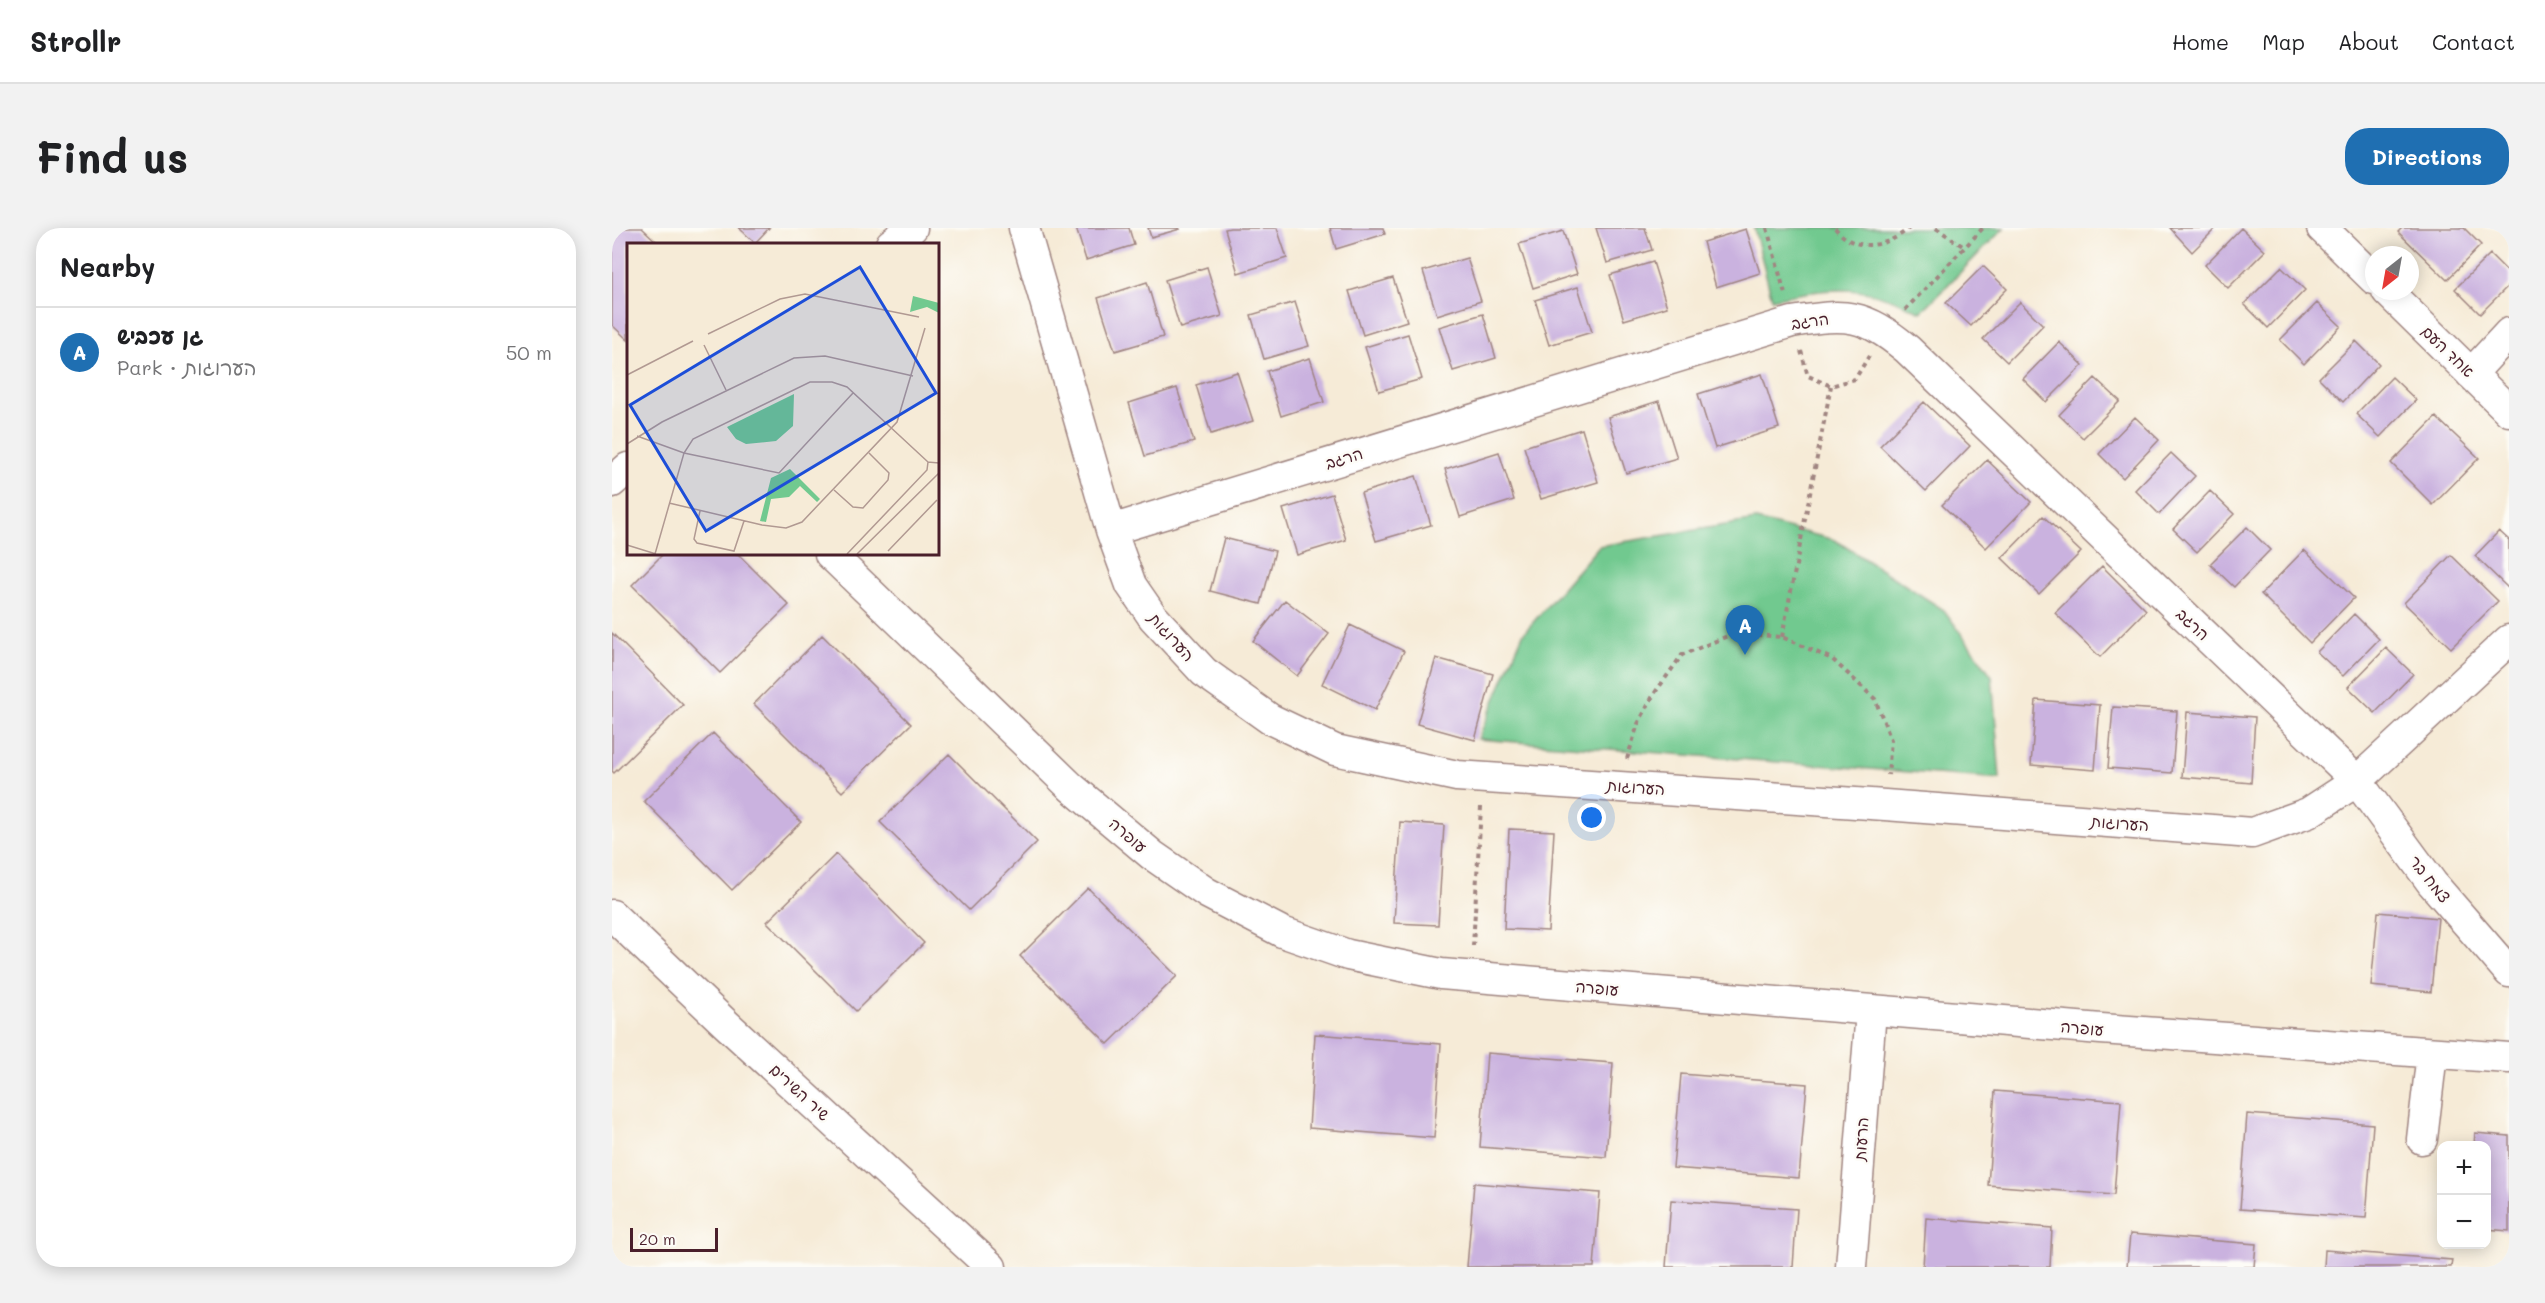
<!DOCTYPE html>
<meta charset="utf-8">
<style>
body{margin:0;font-family:Mali,"Playpen Sans Hebrew",sans-serif;background:#f2f2f2;color:#202124}
.controls{position:absolute;right:18px;bottom:18px;display:grid;overflow:hidden;border-radius:12px;box-shadow:0 3px 15px #0003}
.controls button{width:54px;height:54px;display:grid;place-items:center;padding:0;border:0;border-bottom:2px solid #e0e0e0;background:#fff;color:#202124;font:30px sans-serif}
.compass{position:absolute;left:1753px;top:18px;width:54px;height:54px;border-radius:50%;background:#fff;box-shadow:0 3px 15px #0003;rotate:211deg}
.scale{position:absolute;left:18px;bottom:15px;width:88px;box-sizing:border-box;padding-left:6px;border:3px solid #4a1f2b;border-top:0;font-size:16px;line-height:21px;white-space:nowrap;color:#4a1f2b;-webkit-text-stroke:4px #fdfcf7;paint-order:stroke}
.you{position:absolute;left:980px;top:590px;width:21px;height:21px;margin:-15px;border:4px solid #fff;border-radius:50%;background:#1a73e8;box-shadow:0 0 0 9px #1a73e833}
.badge{display:grid;place-items:center;width:39px;height:39px;border-radius:50%;background:#1f6fb2;color:#fff;font-size:20px;font-weight:700}
.pin{position:absolute;translate:-50% -50px;filter:drop-shadow(0 2px 3px #0008)}
.pin::after{content:'';position:absolute;top:32px;width:21px;height:18px;background:inherit;clip-path:polygon(0 0,100% 0,50% 100%)}
.list{margin:0;padding:0;list-style:none}
h2{display:flex;justify-content:space-between;align-items:center;height:78px;margin:0;padding:0 24px;font-size:26px}
h2 small{font-size:20px;font-weight:400;color:#757577}
.list li{display:grid;grid-template-columns:39px 1fr auto;gap:18px;align-items:center;box-sizing:border-box;height:90px;padding:0 24px;border-top:2px solid #e0e0e0}
.list b{display:block;font-size:22px;white-space:nowrap}
.list p{margin:0;font-size:20px;white-space:nowrap;color:#757577}
.list em{font-size:20px;font-style:normal;color:#757577}
.map{position:relative;flex:none;width:1897px;height:1039px;overflow:hidden;border-radius:24px}
header{display:flex;align-items:center;gap:36px;box-sizing:border-box;height:84px;padding:0 30px;background:#fff;border-bottom:2px solid #e0e0e0}
header strong{font-size:28px}
nav{display:flex;gap:33px;margin-inline-start:auto;font-size:21px}
.intro{display:flex;align-items:center;justify-content:space-between;box-sizing:border-box;height:144px;padding:0 36px}
h1{margin:0;font-size:42px}
.button{padding:15px 27px;border-radius:24px;background:#1f6fb2;color:#fff;font-size:21px;font-weight:700}
main{display:flex;gap:36px;padding:0 36px}
aside{flex:1;background:#fff;border-radius:24px;box-shadow:0 3px 15px #0003}
.map>svg:first-child{display:block}
.green{fill:#71c98f;stroke:#5e745d;stroke-width:1.5}
.building{fill:#cab2df}
.lines{fill:none;stroke-linecap:round;stroke-linejoin:round}
.minor-casing{stroke:#a08581;stroke-width:33}
.path{stroke:#a08581;stroke-width:4;stroke-dasharray:4.5 4.5;stroke-linecap:butt}
.minor{stroke:#fff;stroke-width:30}
.labels{text-anchor:middle;stroke-width:5;stroke-linejoin:round;paint-order:stroke}
.street-label{font-size:16px;fill:#4a1f2b;stroke:#fdfcf7}
.inset-road{fill:none;stroke:#b19992;stroke-width:1.5}
.view{fill:#1d4ed8;fill-opacity:0.15;stroke:#1d4ed8;stroke-width:3}
.inset-edge{fill:none;stroke:#4a1f2b;stroke-width:3}
</style>
<header>
<strong>Strollr</strong>
<nav><a>Home</a><a>Map</a><a>About</a><a>Contact</a></nav>
</header>
<div class="intro"><h1>Find us</h1><a class="button">Directions</a></div>
<main>
<aside>
<h2>Nearby<small></small></h2>
<ul class="list">
<li><span class="badge">A</span><div><b>גן עכביש</b><p>Park · הערוגות</p></div><em>50 m</em></li>
</ul>
</aside>
<div class="map">
<svg width="1897" height="1039" viewBox="0 0 1897 1039">
<rect width="100%" height="100%" fill="#fdfcf7"/>
<filter id="ink" filterUnits="userSpaceOnUse"><feTurbulence type="fractalNoise" baseFrequency=".0167" numOctaves="2"/><feDisplacementMap in="SourceGraphic" scale="12" xChannelSelector="R" yChannelSelector="G"/><feConvolveMatrix kernelMatrix="1 2 1 2 8 2 1 2 1" color-interpolation-filters="sRGB"/></filter>
<filter id="wash" filterUnits="userSpaceOnUse"><feTurbulence type="fractalNoise" baseFrequency=".008" numOctaves="4" result="noise"/><feDisplacementMap in="SourceGraphic" scale="24" xChannelSelector="R" yChannelSelector="G"/><feGaussianBlur stdDeviation="1.35" result="paint"/><feColorMatrix in="noise" values="0 0 0 0 0 0 0 0 0 0 0 0 0 0 0 0 0 1.4 0 .05"/><feComposite in="paint" operator="in"/></filter>
<g filter="url(#wash)">
<rect width="100%" height="100%" fill="#f6ebd7"/>
<path class="green" d="M1142 0H1392L1309 84C1252 56 1220 58 1160 71Z
M1144 292 1223 312 1332 382 1380 448 1388 551 866 511 911 406 987 318Z"/>
<g id="blocks">
<path class="building" d="M0 0H30L47 16H16V112L0 97Z
M127 0H157L143 15Z
M464 0H517L522 17 474 32Z
M536 0H567L568 1 539 9Z
M618 0H665L675 30 626 45 613 1Z
M718 0H771L773 6 724 21Z
M984 0H1033L1040 22 995 35Z
M1558 0H1604L1580 24Z
M1629 0 1653 23 1616 60 1593 37Z
M1790 0H1852L1869 17 1835 52 1786 4Z
M1134 1 1148 45 1104 59 1091 14Z
M951 3 965 46 921 60 907 16Z
M1878 26 1897 45V57L1868 86 1843 61Z
M855 30 869 73 825 87 811 43Z
M1041 34 1055 79 1012 92 998 47Z
M1371 38 1395 61 1359 98 1334 75Z
M595 39 610 88 568 100 553 52Z
M1669 39 1693 62 1656 100 1632 76Z
M781 50 795 93 751 107 737 63Z
M535 54 551 109 503 123 486 70Z
M966 59 980 104 937 117 923 72Z
M683 74 697 118 652 131 639 87Z
M1408 74 1431 97 1395 134 1371 111Z
M1705 75 1729 98 1692 136 1668 112Z
M871 86 884 130 841 143 827 99Z
M796 106 810 151 767 163 753 119Z
M1744 113 1767 136 1731 174 1707 150Z
M1447 114 1471 137 1434 174 1411 151Z
M698 130 712 174 669 188 655 143Z
M625 144 641 193 599 206 584 157Z
M1150 146 1167 200 1103 220 1086 166Z
M1780 149 1804 172 1768 209 1744 186Z
M1483 150 1508 173 1471 210 1447 187Z
M565 160 582 214 533 228 517 175Z
M1047 173 1065 230 1014 245 996 189Z
M1312 174 1358 218 1314 263 1268 218Z
M1523 189 1547 212 1511 250 1487 226Z
M1824 189 1867 230 1821 277 1779 235Z
M970 201 986 254 929 271 912 219Z
M887 224 902 272 848 289 833 241Z
M1559 225 1583 248 1547 286 1523 262Z
M1375 232 1419 274 1374 320 1330 277Z
M804 248 819 297 764 313 749 265Z
M1598 263 1622 286 1585 324 1561 301Z
M720 266 734 312 685 327 671 281Z
M1431 288 1469 324 1427 366 1390 330Z
M1635 299 1658 322 1622 359 1598 336Z
M1887 303 1897 312V361L1863 328Z
M612 310 663 323 649 376 598 363Z
M1692 322 1742 370 1698 415 1649 366Z
M51 326H126L177 377 108 445 20 357Z
M1839 327 1886 373 1839 420 1792 375Z
M1490 338 1534 382 1488 429 1443 385Z
M673 372 717 406 685 448 641 413Z
M1742 386 1767 411 1731 448 1705 424Z
M738 397 792 423 763 482 710 456Z
M0 405 71 477 2 545 0 543Z
M210 407 299 496 230 564 142 476Z
M1774 420 1801 446 1763 485 1736 459Z
M824 430 881 446 863 512 805 496Z
M1424 472 1488 477 1483 542 1419 537Z
M1501 479 1565 483 1560 545 1496 540Z
M1575 484 1643 489 1639 555 1570 549Z
M101 505 189 594 120 662 32 573Z
M337 526 425 614 357 682 268 594Z
M788 594 832 597 826 697 782 695Z
M897 601 942 603 936 703 892 701Z
M224 626 312 715 244 783 155 694Z
M476 660 565 748 496 816 408 728Z
M1766 684 1826 690 1819 764 1759 758Z
M703 806 829 816 822 910 697 900Z
M875 825 1001 835 994 929 868 919Z
M1069 846 1195 856 1187 950 1061 940Z
M1383 863 1509 873 1502 967 1376 957Z
M1635 886 1761 896 1754 990 1628 981Z
M1863 905 1897 908V1003L1874 1001V918H1862Z
M862 955 988 965 982 1039H855Z
M1059 972 1185 981 1181 1039H1054Z
M1314 990 1440 1000 1438 1039H1311Z
M1518 1006 1644 1016 1642 1039H1515Z
M1713 1022 1840 1032 1839 1039H1712Z"/>
</g>
</g>
<g filter="url(#ink)">
<use href="#blocks" fill-opacity="0" stroke="#a08581" stroke-width="1.5"/>
<g class="lines">
<g class="minor-casing">
<path id="minor" d="M412 0 499 302 519 357 541 389 592 444 658 491 723 522 845 548 1273 577 1640 605 1696 585 1745 553 1897 412
M1710 0 1762 51
M279 16 300 0
M1775 63 1897 183
M1859 146 1897 105
M0 254 16 240
M499 302 1180 94C1235 85 1251 85 1295 121L1745 553 1820 655 1897 744
M218 326 459 559 540 627 595 665 670 704 736 727 829 746 1489 801 1897 830
M0 687 114 796 379 1039
M1810 911 1820 825
M1239 1039 1259 783"/>
</g>
<path class="path" d="M1155 0 1173 66
M1223 0C1243 26 1276 19 1297 0
M1324 0 1352 19
M1293 82 1371 0
M1189 123 1196 148 1219 158 1243 151 1257 128
M1170 409 1219 158
M1015 531 1026 496 1042 466 1070 427 1123 405 1170 409 1220 431 1263 471 1279 512 1276 547
M861 718 869 579"/>
<use href="#minor" class="minor"/>
</g>
</g>
<g class="labels">
<g class="street-label">
<text transform="translate(1198 93) rotate(-8)" y="6">הרגב</text>
<text transform="translate(1836 123) rotate(44)" y="6">אחד העם</text>
<text transform="translate(732 230) rotate(-17)" y="6">הרגב</text>
<text transform="translate(1581 396) rotate(44)" y="6">הרגב</text>
<text transform="translate(560 409) rotate(48)" y="6">הערוגות</text>
<text transform="translate(1024 559) rotate(4)" y="6">הערוגות</text>
<text transform="translate(1508 595) rotate(4)" y="6">הערוגות</text>
<text transform="translate(516 607) rotate(41)" y="6">עופרה</text>
<text transform="translate(1818 651) rotate(52)" y="6">צמח בר</text>
<text transform="translate(985 760) rotate(5)" y="6">עופרה</text>
<text transform="translate(1470 800) rotate(5)" y="6">עופרה</text>
<text transform="translate(188 864) rotate(43)" y="6">שיר השירים</text>
<text transform="translate(1249 911) rotate(-86)" y="6">הרעות</text>
</g>
</g>
<g transform="translate(15 15)">
<rect width="312" height="312" fill="#f6ebd7"/>
<path d="M286 53 312 60V70L300 64 283 69ZM167 151 166 183 149 198 119 201 109 196 100 184ZM163 226 193 256 190 259 173 243 162 254 144 256 139 279 133 278 144 235Z" fill="#71c98f"/>
<path class="inset-road" d="M81 91 153 56 178 51 292 74M77 102 99 147M0 132 66 98M10 193 57 210 152 230 226 150M0 201 35 179 167 115 198 113 286 133M207 247 226 264 236 265 261 237 262 230 242 210M42 260 135 282 159 285 175 279 270 179 298 85M73 268 67 296 70 300 107 308 117 278M0 302 29 311M261 308 310 257M28 311 57 210 66 196 183 139H205L220 144 301 219M220 311 300 227 301 219 312 220M230 311 312 230"/>
<path class="view" d="M233 24 309 150 79 288 3 162Z"/>
<rect width="312" height="312" class="inset-edge"/>
</g>
</svg>
<div class="controls">
<button>+</button>
<button>−</button>
</div>
<svg class="compass" viewBox="-18 -18 36 36"><path d="M0-13l5 13h-10z" fill="#e53935"/><path d="M0 13l5-13h-10z" fill="#757577"/></svg>
<div class="scale">20 m</div>
<div class="you"></div>
<div class="pin badge" style="left:1133px;top:427px">A</div>
</div>
</main>
